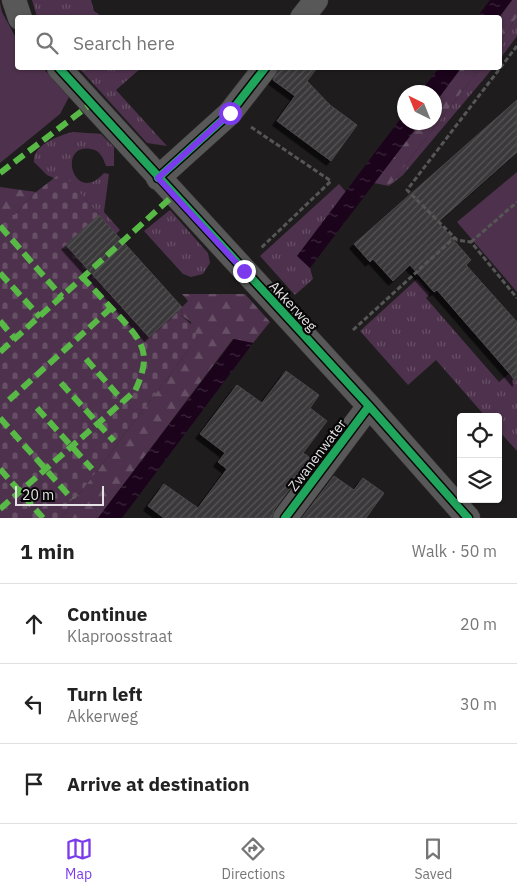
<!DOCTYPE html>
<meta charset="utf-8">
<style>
body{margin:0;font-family:"IBM Plex Sans",sans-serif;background:#f2f2f2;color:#222}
.controls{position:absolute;right:15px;bottom:15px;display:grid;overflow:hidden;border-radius:5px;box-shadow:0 1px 4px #0004}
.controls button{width:45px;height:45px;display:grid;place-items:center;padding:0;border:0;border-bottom:1px solid #e0e0e0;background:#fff;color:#222;font:25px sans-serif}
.compass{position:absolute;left:397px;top:85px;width:45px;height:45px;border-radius:50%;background:#fff;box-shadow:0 1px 4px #0004;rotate:317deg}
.scale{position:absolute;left:15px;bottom:12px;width:89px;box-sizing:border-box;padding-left:5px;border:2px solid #e5e3e5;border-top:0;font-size:14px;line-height:18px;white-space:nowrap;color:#e5e3e5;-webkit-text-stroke:4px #080708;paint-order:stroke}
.stop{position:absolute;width:15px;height:15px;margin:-11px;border:4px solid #7c3aed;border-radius:50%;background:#fff}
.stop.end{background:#7c3aed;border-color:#fff;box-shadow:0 1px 5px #0008}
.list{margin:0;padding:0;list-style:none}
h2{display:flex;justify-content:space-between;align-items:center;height:65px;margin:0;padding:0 20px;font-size:21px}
h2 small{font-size:16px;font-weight:400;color:#767676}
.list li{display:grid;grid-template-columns:32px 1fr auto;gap:15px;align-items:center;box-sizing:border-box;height:80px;padding:0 20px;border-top:1px solid #e0e0e0}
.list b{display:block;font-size:19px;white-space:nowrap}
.list p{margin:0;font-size:16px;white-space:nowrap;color:#767676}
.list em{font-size:16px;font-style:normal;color:#767676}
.icon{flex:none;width:28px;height:28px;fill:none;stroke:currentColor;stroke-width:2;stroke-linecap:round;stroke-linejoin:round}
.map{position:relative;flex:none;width:517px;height:518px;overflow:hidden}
.search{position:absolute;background:#fff;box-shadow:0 1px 4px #0004;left:15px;right:15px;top:15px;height:55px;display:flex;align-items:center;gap:12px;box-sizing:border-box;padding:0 18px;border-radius:5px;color:#767676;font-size:19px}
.sheet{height:305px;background:#fff}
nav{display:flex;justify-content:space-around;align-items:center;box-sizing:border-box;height:70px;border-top:1px solid #e0e0e0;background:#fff;font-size:14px;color:#767676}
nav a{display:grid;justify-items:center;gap:2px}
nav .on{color:#7c3aed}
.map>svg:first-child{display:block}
.grass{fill:url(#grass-tufts)}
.forest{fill:url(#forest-firs)}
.cemetery{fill:url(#cemetery-stones)}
.green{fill:#4e324d}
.water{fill:url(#water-ripples)}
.building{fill:url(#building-hatch);stroke:#4a484a;filter:url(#shadow)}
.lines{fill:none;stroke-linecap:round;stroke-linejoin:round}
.street-casing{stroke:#3a3839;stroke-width:25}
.path{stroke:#565656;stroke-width:3;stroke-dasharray:5 2.5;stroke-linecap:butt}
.street{stroke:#595858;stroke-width:24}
.quiet{stroke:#58b947;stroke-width:6;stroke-dasharray:12 6;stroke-linecap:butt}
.cycleway-casing{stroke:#080708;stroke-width:11}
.cycleway{stroke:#20a55d;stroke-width:8}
.route{stroke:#7c3aed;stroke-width:6}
.labels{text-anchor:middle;stroke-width:4.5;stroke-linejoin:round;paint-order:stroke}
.street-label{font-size:14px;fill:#e5e3e5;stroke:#080708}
</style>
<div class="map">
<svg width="517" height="518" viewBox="0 0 517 518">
<defs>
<pattern id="grass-tufts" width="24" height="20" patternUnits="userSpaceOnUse" patternTransform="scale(1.25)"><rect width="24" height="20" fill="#4e324d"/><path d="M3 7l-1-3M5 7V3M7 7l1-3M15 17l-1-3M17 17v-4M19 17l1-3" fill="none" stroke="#675066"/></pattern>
<pattern id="forest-firs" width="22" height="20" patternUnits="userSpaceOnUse" patternTransform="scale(1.25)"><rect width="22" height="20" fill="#4e324d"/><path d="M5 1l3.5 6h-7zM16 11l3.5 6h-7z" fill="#675066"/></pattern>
<pattern id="cemetery-stones" width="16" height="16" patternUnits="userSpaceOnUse" patternTransform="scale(1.25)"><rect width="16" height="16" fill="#4e324d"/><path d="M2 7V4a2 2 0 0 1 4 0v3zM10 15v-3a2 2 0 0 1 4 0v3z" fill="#675066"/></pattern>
<pattern id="water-ripples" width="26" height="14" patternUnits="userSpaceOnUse" patternTransform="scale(1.25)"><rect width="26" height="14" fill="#1b031b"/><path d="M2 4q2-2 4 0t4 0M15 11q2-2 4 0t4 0" fill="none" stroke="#3c283c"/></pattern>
<pattern id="building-hatch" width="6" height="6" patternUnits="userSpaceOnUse" patternTransform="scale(1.25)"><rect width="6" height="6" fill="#3b393a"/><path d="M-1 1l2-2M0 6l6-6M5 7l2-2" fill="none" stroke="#575656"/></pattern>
<filter id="shadow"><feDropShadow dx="-4.5" dy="4.5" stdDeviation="0" flood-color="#0009"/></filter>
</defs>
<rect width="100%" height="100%" fill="#1e1c1d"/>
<path class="grass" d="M32 0H91L94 11 103 17H37Z
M517 17V36L500 59V41Z
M79 68H141L116 90 167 146 147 143Z
M480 68H493L403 175 389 186Z
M73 132 101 134 114 147V166H106C103 158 100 150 91 149 56 143 74 207 104 173L109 174 104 212 120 230 116 234 62 173 54 178 47 175 34 162C32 145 60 135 73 132Z
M339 184 346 192 298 256 310 268 313 279 295 295 260 256Z
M170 210 208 253 210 263 203 274 191 277 183 274 144 231Z
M417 279 430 294 426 298 499 382 512 371 517 376V451L498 430V417H486L436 360 408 385 360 331Z"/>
<path class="forest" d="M512 0H517V17L500 41 499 18Z
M461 68H480L389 186 374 183 420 123 434 122 435 103Z
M0 187 36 192 14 215H0Z
M182 294H245L270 322 253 343 233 339 98 518H61L191 347V322L181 315 182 307 188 301Z"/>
<path class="cemetery" d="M62 172 99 215 66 245 149 336 182 307 181 315 195 328 196 336 191 347 61 518H0V215H14L36 192Z"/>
<path class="green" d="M0 3 2 12 17 40 18 68H43L69 97 60 114 0 163Z
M517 172V292L457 222Z"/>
<path class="water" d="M490 0H512L499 17H477Z
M439 68H461L435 103 434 92H420Z
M404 114V122L420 123 310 268 297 256Z
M234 339 253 343 122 518H98Z"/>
<path class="building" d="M278 68H317L307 81 330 105 357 125 331 161 277 121 295 96 273 80Z
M517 100V152L438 222 471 260 466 265 517 322V382L437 290 434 292 410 265 393 281 373 259 370 262 354 244Z
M99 215 182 307 149 337 66 245Z
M286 371 319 395 310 408 327 421 303 453 312 459 274 510 272 518H164L148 506 164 484 198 508 227 469 218 462 225 453 200 434 237 385 262 403Z
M334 476 354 490 363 478 384 493 366 518H302Z"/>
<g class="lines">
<g class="street-casing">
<path id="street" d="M14 0 20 18
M302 18 316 0
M59 68 369 406 468 518
M158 178 230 113 265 68
M285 518 369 406"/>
</g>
<path class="path" d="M517 46 407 190 457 240 471 242 517 298
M251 127 331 181 261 248
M471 242 517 202
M353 330 455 237"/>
<use href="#street" class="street"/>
<path class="quiet" d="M0 173 91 104
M0 226 62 297
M0 273 40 317
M0 321 15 339
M0 352 174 195
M86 359 123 401
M61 383 114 441
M9 400 111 308
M37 408 92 469
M0 418 72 499
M0 469 43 518
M0 509 135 391C152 354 144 343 118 315 106 303 95 290 83 278"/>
<g class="cycleway-casing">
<path id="cycleway" d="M59 68 369 406 468 518
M158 178 230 113 265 68
M285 518 369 406"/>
</g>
<use href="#cycleway" class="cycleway"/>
</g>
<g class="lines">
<path class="route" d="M230 113 158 178 244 271"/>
</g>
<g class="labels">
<g class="street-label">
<text transform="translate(293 306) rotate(47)" y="5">Akkerweg</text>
<text transform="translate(317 455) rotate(-53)" y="5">Zwanenwater</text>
</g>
</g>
</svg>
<div class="controls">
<button><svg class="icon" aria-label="locate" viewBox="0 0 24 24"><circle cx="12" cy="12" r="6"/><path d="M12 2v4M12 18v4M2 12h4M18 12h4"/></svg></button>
<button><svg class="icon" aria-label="layers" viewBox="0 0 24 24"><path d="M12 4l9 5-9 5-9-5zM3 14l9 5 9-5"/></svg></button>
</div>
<svg class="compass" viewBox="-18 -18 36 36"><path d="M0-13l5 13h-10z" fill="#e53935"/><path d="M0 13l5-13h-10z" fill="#767676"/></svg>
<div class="scale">20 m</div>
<div class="stop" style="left:230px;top:113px"></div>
<div class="stop end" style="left:244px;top:271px"></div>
<div class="search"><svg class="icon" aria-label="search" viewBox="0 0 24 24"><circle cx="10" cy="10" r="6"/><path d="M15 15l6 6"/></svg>Search here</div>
</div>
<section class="sheet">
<h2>1 min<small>Walk · 50 m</small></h2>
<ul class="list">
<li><svg class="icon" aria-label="ahead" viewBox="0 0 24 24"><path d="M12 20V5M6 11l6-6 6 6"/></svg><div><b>Continue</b><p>Klaproosstraat</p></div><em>20 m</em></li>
<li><svg class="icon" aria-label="left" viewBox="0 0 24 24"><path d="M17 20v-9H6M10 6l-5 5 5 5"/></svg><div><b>Turn left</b><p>Akkerweg</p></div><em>30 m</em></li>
<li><svg class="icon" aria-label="arrive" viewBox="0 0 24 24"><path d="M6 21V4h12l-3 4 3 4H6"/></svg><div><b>Arrive at destination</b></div></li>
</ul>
</section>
<nav>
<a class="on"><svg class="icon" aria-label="map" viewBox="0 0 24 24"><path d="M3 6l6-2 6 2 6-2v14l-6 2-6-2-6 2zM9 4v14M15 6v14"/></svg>Map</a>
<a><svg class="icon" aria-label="directions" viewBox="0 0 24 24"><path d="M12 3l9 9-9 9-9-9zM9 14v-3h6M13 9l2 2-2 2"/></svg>Directions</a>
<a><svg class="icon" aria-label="saved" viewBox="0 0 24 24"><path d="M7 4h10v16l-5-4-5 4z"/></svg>Saved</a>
</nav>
